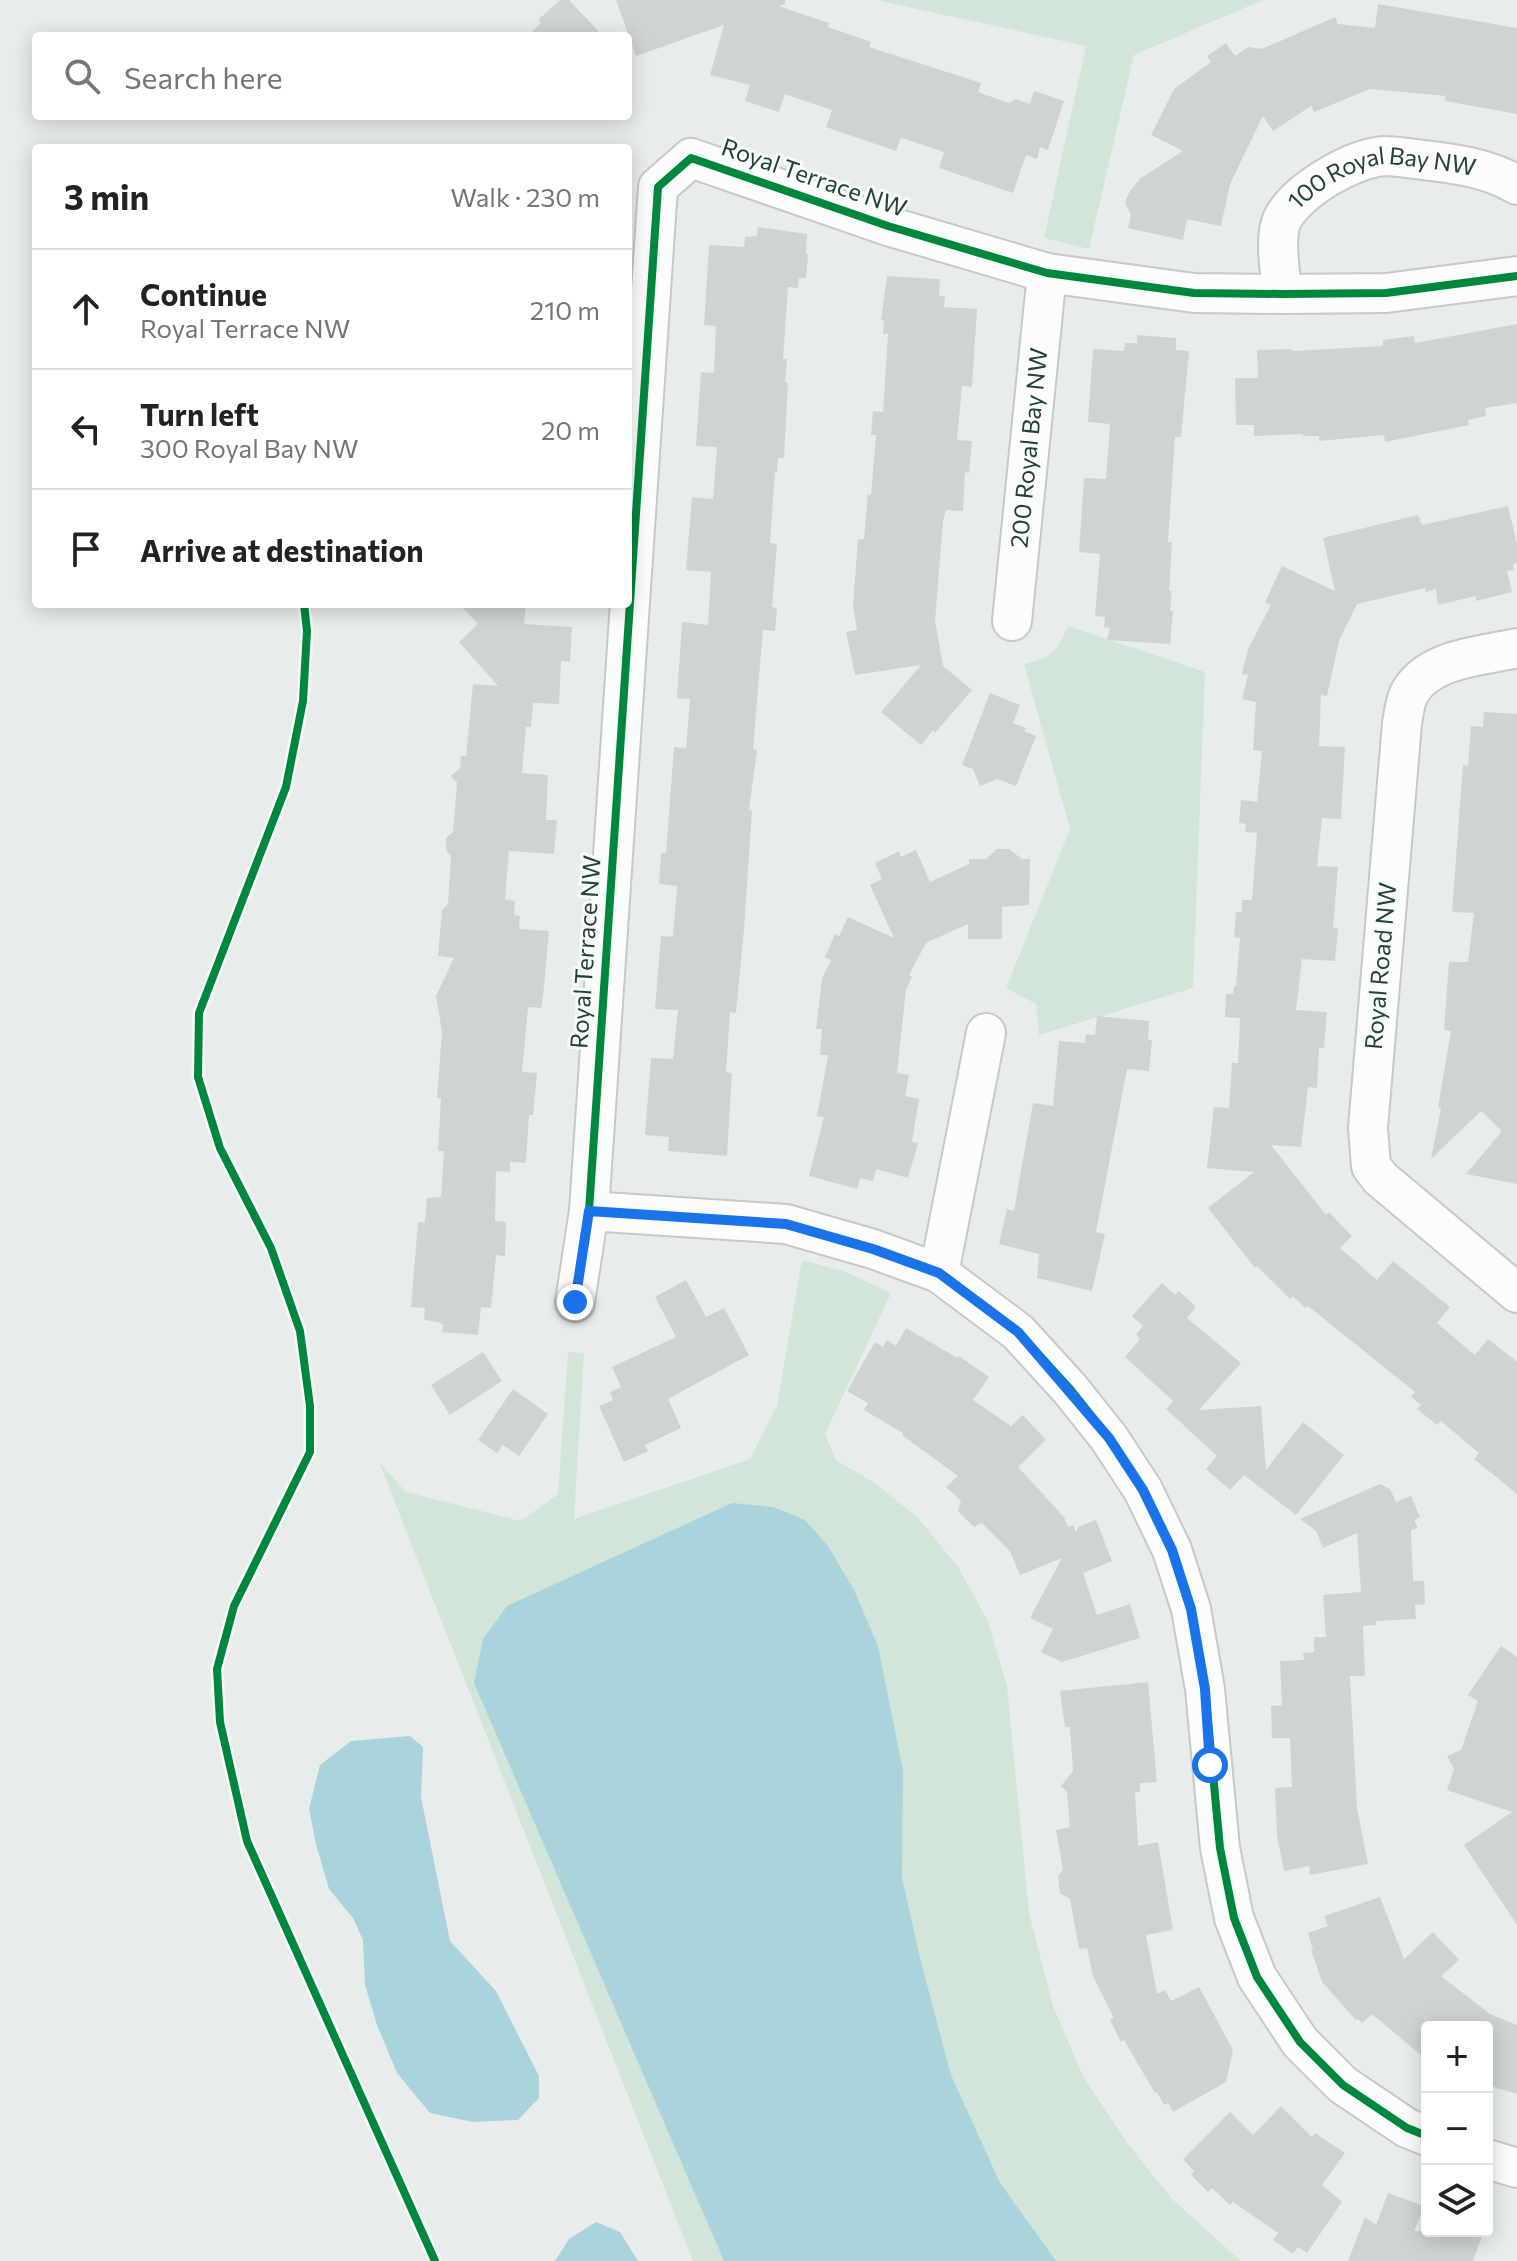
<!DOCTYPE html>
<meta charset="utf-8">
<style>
body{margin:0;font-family:Commissioner,sans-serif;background:#f2f2f2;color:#222}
.controls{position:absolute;right:24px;bottom:24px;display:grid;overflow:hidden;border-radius:8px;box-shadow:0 4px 20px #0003}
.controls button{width:72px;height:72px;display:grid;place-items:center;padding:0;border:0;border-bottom:2px solid #e0e0e0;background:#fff;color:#222;font:40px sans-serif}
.stop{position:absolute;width:24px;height:24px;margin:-18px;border:6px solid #1a73e8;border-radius:50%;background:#fff}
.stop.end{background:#1a73e8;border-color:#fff;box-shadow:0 2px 8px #0008}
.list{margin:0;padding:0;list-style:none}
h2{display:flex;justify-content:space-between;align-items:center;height:104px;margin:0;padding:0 32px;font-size:34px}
h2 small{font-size:26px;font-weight:400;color:#767676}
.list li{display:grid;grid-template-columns:52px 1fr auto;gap:24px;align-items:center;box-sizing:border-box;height:120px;padding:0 32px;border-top:2px solid #e0e0e0}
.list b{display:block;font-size:30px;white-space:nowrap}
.list p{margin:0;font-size:26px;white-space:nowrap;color:#767676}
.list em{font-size:26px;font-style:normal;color:#767676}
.icon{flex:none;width:44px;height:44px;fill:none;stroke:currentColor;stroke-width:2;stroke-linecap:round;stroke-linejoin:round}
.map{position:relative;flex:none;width:1517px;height:2261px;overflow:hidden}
.search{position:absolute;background:#fff;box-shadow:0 4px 20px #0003;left:32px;top:32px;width:600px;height:88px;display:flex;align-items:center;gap:20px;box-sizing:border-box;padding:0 28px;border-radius:8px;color:#767676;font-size:30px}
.panel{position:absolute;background:#fff;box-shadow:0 4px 20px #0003;left:32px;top:144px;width:600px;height:464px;border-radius:8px}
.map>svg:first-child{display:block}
.green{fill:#d1e6d8}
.water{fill:#a9d4db}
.building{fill:#cfd4d2}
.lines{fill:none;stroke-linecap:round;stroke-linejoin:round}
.minor-casing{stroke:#c5cac8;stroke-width:42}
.minor{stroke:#fcfcfc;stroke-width:38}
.cycleway-casing{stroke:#f7fbf9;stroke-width:13}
.cycleway{stroke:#00873e;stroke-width:8}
.route{stroke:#1a73e8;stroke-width:10}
.labels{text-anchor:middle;stroke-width:6;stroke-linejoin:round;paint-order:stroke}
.street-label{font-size:24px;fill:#24423a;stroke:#f7fbf9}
</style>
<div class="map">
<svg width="1517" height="2261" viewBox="0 0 1517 2261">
<rect width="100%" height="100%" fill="#e8edeb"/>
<path class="green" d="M876 0H1263L1134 55 1089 249 1044 238 1086 46Z
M1068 626 1205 672 1193 988 1039 1035 1036 1004 1006 988 1070 829 1024 664C1051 658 1057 651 1068 626Z
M802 1260 846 1272 891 1293 825 1434 836 1460 875 1483 918 1518 958 1567 988 1621 1007 1686 1029 1913 1053 2006 1084 2078 1128 2144 1172 2199 1241 2261H693L379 1462 406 1492 521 1521 558 1494 568 1352 584 1353 574 1519 750 1459 777 1406Z"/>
<path class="water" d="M732 1503 773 1507 805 1520 828 1546 854 1590 878 1646 903 1770 902 1878 921 1962 951 2075 1000 2183 1056 2261H724L474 1683 483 1639 507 1606Z
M410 1736 423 1747 421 1797 450 1941 496 1991 539 2076V2098L518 2120 473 2122 430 2113 397 2073 377 2025 365 1985 363 1940 353 1918 329 1889 316 1844 309 1809 320 1765 351 1741Z
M596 2222 620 2232 638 2261H555L569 2239Z"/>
<path class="building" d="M560 0H569L603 36H527L541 23 538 20Z
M616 0H785V4L779 6 829 23 828 27 871 42 869 47 981 83 978 92 1009 103 1016 99 1030 104 1034 91 1064 101 1048 150 1040 147 1037 159 1026 155 1013 193 939 168 944 152 901 138 896 151 826 127 832 110 785 94 779 112 745 101 750 85 710 75 724 25 636 56Z
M1378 4 1517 28V114L1445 101 1446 96 1370 89 1314 112 1311 106 1273 131 1263 116 1230 184 1221 226 1187 219 1183 240 1128 228 1131 215 1125 202 1130 191 1141 178 1183 151 1151 135 1174 89 1211 62 1207 56 1226 43 1235 56 1248 47 1262 49 1335 17 1338 24 1375 28Z
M758 227 807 234 806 254H808L806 278H799L798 288 788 287 783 359H787L785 382 788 383 784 458H778L777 473 775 472 770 543 777 544 772 607 777 608 775 631 763 630 753 749 757 750 749 810H752L744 929 736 1013 730 1012 726 1072 732 1073 727 1156 668 1151 669 1137 645 1135 651 1058 673 1059 678 1010 655 1009 661 936 673 937 677 886 659 884 661 853H666L674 747 686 748 690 699 677 698 682 622 708 625 711 572 686 570 692 497 713 499 717 447 696 446 701 372 714 373 716 326 704 325 709 245 744 247 745 237 757 236Z
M887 276 940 279 939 296H945L944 307 977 309 972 387 962 386 957 440 972 441 969 473 965 472 963 511 946 510 943 521 935 621 943 666 972 690 935 733 933 730 921 745 881 712 921 665 855 675 846 632 857 630 853 606 858 539H864L868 494 871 495 876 435H871L873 411 883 412 888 334H883L884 321 881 320Z
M1517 324V403L1485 408 1486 416 1468 420 1469 425 1385 442 1384 435 1319 441V436H1303V434L1254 436V425H1236L1235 378H1258L1257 350 1292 349V351L1383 346V340L1414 336 1415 343Z
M1137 335 1176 338V350L1189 351 1181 437H1175L1168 542H1172L1169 591H1172L1170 611H1173L1170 644 1107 640 1110 628 1104 627 1105 617 1095 616 1100 554 1079 552 1084 478 1106 479 1110 424 1088 422 1093 349 1124 351 1125 343H1137Z
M1508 506 1517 545V563L1513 565V570L1507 571 1512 592 1476 601V596L1438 605 1436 589 1426 592 1425 588 1357 604 1339 641 1327 696 1321 695 1319 746 1345 747 1341 819 1322 818 1317 866 1338 867 1333 928H1338L1335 961 1302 959 1296 1010 1327 1012 1324 1048H1319L1317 1088 1308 1087 1301 1147 1271 1145 1326 1215 1329 1212 1352 1236 1340 1248 1377 1280 1393 1261 1450 1307 1437 1323 1475 1355 1488 1339 1517 1362V1494L1474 1459 1479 1453 1441 1421 1437 1425 1417 1409 1421 1405 1411 1397 1415 1392 1308 1306 1305 1308 1293 1296 1290 1299 1257 1266 1255 1268 1208 1208 1254 1172 1207 1168 1214 1107 1229 1108 1232 1063H1238L1240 1018 1225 1017 1226 994H1233L1234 986H1236L1240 938 1234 937 1236 912H1242V900H1252L1257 833 1245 832 1246 824 1239 823 1241 800 1257 802 1262 751 1253 750 1256 702 1242 699 1248 675 1242 674 1248 649 1271 605 1265 602 1282 566 1335 591 1323 538 1418 515 1422 525Z
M459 604H526L524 624 572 627 570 662 561 661 559 704 533 703 531 727H526L522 773 548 775 546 820H557L554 854 509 851 505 899 515 901 514 915 520 916 519 929 549 931 543 997 541 1008 528 1007 522 1072 537 1073 533 1115H529L526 1163 510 1162V1172L496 1171 495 1221 506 1222 505 1256 496 1255 491 1308 481 1307 478 1335 442 1332 443 1325 439 1322 424 1320 425 1308 411 1307 418 1222H425L427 1198 441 1197 444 1151H438L441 1098H437L442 1032 436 996 454 958 438 956 442 910 448 904 451 856 446 850V838L453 832 457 783 451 776 460 768 461 756H466L473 684 498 686 459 642 478 624Z
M990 693 1020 705 1013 723 1026 728 1024 731 1036 736 1016 786 997 779 980 786 973 769 962 765Z
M1484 712 1517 714V1184L1466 1174 1502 1131 1481 1111 1431 1159 1441 1108 1438 1107 1451 1031 1444 1030 1449 962H1468L1474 913 1452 912 1463 765 1468 766 1471 726 1483 727Z
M997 849H1009L1022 859H1030L1029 905 1002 907V939H968V924L926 943 909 975 912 977 906 990 897 1073 909 1075 905 1096 919 1099 912 1142 918 1143 908 1178 876 1169 873 1181 860 1178 857 1189 809 1176 824 1117 817 1116 828 1055H820L822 1029H816L822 979 831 960 825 957 835 934 839 936 848 917 894 938 870 885 882 879 875 863 899 851 901 857 916 850 930 882 969 864V859H986Z
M1097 1016 1149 1021 1148 1040H1152L1149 1071 1127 1069 1096 1232 1105 1234 1092 1291 1037 1278 1039 1254 999 1244 1007 1209 1014 1211 1033 1103 1053 1106 1059 1041 1085 1043 1086 1034 1095 1035Z
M686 1280 706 1317 724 1308 749 1355 668 1399 681 1428 645 1445 648 1451 624 1462 599 1406 613 1400 610 1392 621 1387 612 1367 676 1337 655 1297Z
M1162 1283 1175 1295 1179 1291 1196 1307 1187 1318 1241 1363 1199 1410 1261 1406 1266 1470 1303 1422 1344 1455 1296 1515 1244 1475 1230 1490 1206 1469 1217 1456 1166 1409 1173 1401 1125 1357 1140 1339 1136 1334 1143 1326 1132 1316Z
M906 1328 958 1358 959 1356 989 1377 973 1400 1011 1426 1023 1415 1046 1440 1018 1467 1064 1517 1068 1527 1073 1525 1076 1532 1078 1527 1096 1520 1112 1561 1083 1573 1097 1615 1130 1604 1140 1638 1062 1662 1041 1652 1053 1629 1030 1618 1062 1558 1020 1575 1010 1551 982 1523 974 1527 958 1511 961 1501 946 1487 958 1476 902 1435 903 1433 864 1410 868 1403 847 1391 875 1342 883 1347 887 1340 896 1346Z
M483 1352 502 1381 450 1415 431 1385Z
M513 1389 548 1414 519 1456 503 1445 497 1453 478 1440Z
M1380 1484 1390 1489 1396 1502 1411 1496 1420 1517 1414 1520 1418 1528 1411 1530 1413 1581H1424L1425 1604 1415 1605 1416 1619 1376 1621V1625L1363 1626 1365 1676H1350L1357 1808 1368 1864 1310 1875 1309 1866 1284 1871 1277 1836 1275 1788 1292 1787 1290 1738H1272L1271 1706 1282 1705 1280 1661 1304 1660 1303 1653 1314 1652V1637H1326L1323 1595 1361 1592 1357 1533 1323 1548 1316 1531 1300 1519Z
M1501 1646 1517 1657V1925L1464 1845 1512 1812 1447 1790 1454 1769 1447 1756 1461 1750 1478 1701 1468 1695Z
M1148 1682 1157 1782 1140 1783V1792H1135L1138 1846 1158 1842 1173 1930 1146 1935 1157 1994 1165 1990 1171 2001 1199 1987 1233 2050 1226 2082 1173 2112 1168 2103 1164 2105 1157 2092 1155 2093 1124 2040 1121 2042 1110 2020 1114 2018 1093 1976 1087 1948 1079 1949 1070 1899 1060 1893 1058 1876 1063 1870 1056 1830 1070 1827 1067 1792 1061 1786 1073 1771 1070 1727H1065L1060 1691Z
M1380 1897 1404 1959 1433 1932 1459 1960 1441 1976 1490 2014 1517 2025V2094L1487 2085V2027H1427V2060L1372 2014 1362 2023 1358 2019 1356 2020 1322 1982 1311 1950 1313 1949 1308 1933 1328 1926 1324 1916Z
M1281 2106 1312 2137 1315 2133 1345 2153 1322 2185 1342 2202 1307 2253 1298 2247 1293 2254 1273 2240 1278 2233 1233 2202 1230 2205 1212 2188 1208 2192 1191 2175 1194 2171 1183 2159 1230 2112 1253 2135Z
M1388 2193 1424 2206 1414 2231H1484L1473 2261H1348L1365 2217 1376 2225Z"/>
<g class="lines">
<g class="minor-casing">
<g id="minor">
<path id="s1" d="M1283 294C1280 274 1274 238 1282 220 1296 191 1352 158 1385 156 1394 156 1406 158 1416 159 1450 163 1487 167 1517 185"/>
<path id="s2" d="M1012 621 1047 273"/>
<path d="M1517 648C1482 656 1430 658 1410 692 1405 700 1404 713 1402 723L1368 1128 1371 1166 1380 1178 1517 1293"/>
<path d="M939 1273 986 1033"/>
<path d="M575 1302 589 1211"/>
<path d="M1427 2136 1407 2128 1343 2085 1300 2042 1257 1977 1234 1918 1220 1848 1205 1689 1191 1609 1172 1550 1143 1490 1109 1438 1070 1389 1018 1332 939 1273 873 1249 786 1224 589 1211 658 187 691 158 888 226 1047 273 1194 293 1283 294 1386 293 1517 276"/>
<path d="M1487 2159 1517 2168"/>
</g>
</g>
<use href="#minor" class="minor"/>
<g class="cycleway-casing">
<path id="cycleway" d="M304 604 307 631 303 701 286 787 199 1013 198 1077 220 1148 271 1248 300 1331 310 1406V1452L234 1606 217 1669 220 1722 247 1841 435 2261
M1427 2136 1407 2128 1343 2085 1300 2042 1257 1977 1234 1918 1220 1848 1205 1689 1191 1609 1172 1550 1143 1490 1109 1438 1070 1389 1018 1332 939 1273 873 1249 786 1224 589 1211 658 187 691 158 888 226 1047 273 1194 293 1283 294 1386 293 1517 276"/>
</g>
<use href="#cycleway" class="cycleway"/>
</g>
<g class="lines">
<path class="route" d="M575 1302 589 1211 786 1224 873 1249 939 1273 1018 1332 1109 1438 1143 1490 1172 1550 1191 1609 1205 1689 1210 1765"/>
</g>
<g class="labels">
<g class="street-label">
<text transform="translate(814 178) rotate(19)" y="8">Royal Terrace NW</text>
<text dy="8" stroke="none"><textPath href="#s1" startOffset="192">100 Royal Bay NW</textPath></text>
<text dy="8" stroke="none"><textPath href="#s2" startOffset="174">200 Royal Bay NW</textPath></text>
<text transform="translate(586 952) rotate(-86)" y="8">Royal Terrace NW</text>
<text transform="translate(1381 966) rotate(-85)" y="8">Royal Road NW</text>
</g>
</g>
</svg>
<div class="controls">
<button>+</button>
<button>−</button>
<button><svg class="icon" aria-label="layers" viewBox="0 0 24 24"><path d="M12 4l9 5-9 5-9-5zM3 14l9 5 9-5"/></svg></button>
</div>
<div class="stop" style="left:1210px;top:1765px"></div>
<div class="stop end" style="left:575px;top:1302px"></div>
<div class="search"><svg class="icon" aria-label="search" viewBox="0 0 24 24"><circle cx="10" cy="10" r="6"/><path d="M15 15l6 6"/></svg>Search here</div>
<section class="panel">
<h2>3 min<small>Walk · 230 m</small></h2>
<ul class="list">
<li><svg class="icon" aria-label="ahead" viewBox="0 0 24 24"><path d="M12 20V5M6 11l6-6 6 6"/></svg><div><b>Continue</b><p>Royal Terrace NW</p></div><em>210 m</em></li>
<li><svg class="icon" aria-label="left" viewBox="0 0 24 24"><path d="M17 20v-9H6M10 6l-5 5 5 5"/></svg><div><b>Turn left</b><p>300 Royal Bay NW</p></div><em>20 m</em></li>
<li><svg class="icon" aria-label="arrive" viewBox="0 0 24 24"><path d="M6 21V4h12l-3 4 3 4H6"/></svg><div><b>Arrive at destination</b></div></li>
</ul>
</section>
</div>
